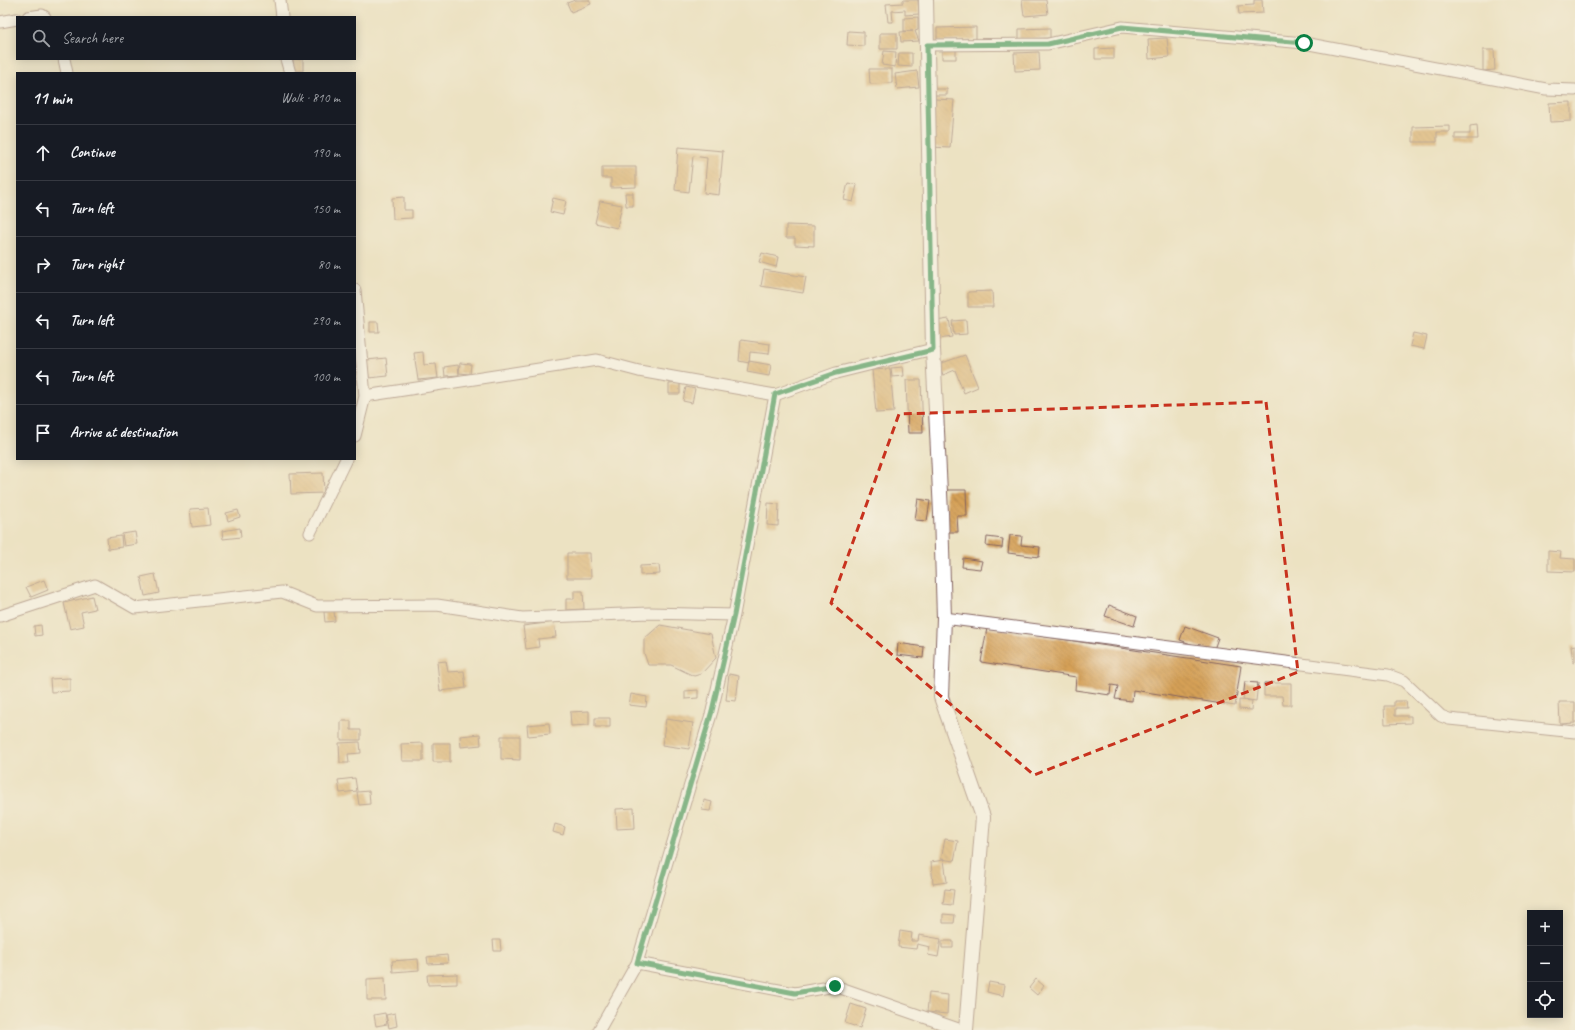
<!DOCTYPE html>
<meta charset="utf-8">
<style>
body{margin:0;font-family:Caveat,sans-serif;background:#20242c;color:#f1f3f6}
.controls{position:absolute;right:12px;bottom:12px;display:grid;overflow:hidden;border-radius:0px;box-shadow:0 2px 10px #0003}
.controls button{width:36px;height:36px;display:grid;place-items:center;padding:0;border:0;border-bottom:1px solid #363941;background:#171b24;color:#f1f3f6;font:20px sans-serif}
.stop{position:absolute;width:12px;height:12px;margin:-9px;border:3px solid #0b8043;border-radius:50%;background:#fff}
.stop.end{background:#0b8043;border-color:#fff;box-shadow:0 1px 4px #0008}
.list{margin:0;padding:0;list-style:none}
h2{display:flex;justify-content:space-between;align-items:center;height:52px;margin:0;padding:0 16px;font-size:17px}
h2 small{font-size:13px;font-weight:400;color:#9ea1a6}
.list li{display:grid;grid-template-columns:26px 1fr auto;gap:12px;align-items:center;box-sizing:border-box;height:56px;padding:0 16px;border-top:1px solid #363941}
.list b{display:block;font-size:15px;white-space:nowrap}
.list em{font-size:13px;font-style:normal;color:#9ea1a6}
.icon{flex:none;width:22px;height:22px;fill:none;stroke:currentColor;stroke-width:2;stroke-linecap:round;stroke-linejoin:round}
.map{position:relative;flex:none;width:1575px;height:1030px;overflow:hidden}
.search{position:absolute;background:#171b24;box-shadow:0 2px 10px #0003;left:16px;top:16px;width:340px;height:44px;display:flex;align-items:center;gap:10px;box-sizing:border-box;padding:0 14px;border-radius:0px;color:#9ea1a6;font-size:15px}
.panel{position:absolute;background:#171b24;box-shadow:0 2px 10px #0003;left:16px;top:72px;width:340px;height:388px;border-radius:0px}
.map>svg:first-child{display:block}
.building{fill:url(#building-back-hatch)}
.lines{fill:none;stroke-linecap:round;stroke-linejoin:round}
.minor-casing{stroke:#836360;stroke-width:13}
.tertiary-casing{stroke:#836360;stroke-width:16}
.minor{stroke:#fff;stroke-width:11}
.tertiary{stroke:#fff;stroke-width:14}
.route{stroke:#0b8043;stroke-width:5}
.marked{fill:none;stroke:#c8321e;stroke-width:3;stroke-dasharray:8 5;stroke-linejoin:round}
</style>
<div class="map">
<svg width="1575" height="1030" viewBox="0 0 1575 1030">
<defs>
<pattern id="building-back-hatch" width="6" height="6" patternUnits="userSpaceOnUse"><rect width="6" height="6" fill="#d5a057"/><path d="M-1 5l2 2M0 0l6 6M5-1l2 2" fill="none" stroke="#af8248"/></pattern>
</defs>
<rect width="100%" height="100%" fill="#f7f3e8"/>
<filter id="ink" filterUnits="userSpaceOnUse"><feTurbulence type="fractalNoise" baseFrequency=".025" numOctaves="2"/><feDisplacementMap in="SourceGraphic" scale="8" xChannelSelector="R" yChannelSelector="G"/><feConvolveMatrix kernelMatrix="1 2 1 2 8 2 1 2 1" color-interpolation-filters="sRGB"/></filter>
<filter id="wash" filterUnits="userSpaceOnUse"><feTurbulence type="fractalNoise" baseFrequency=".012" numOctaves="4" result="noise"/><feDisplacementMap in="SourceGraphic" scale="16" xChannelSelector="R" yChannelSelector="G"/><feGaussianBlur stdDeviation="0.9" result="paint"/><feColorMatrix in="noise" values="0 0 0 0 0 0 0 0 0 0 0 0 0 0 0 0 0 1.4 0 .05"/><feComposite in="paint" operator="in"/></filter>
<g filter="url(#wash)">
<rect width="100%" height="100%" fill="#ece2c2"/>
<g id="blocks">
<path class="building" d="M575 0H589L591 4 571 12 567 3Z
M903 0H918L919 14 905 15V10L892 11 893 22H888L886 4 903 3Z
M1022 0H1046L1048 14 1024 16Z
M1254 0H1262L1263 13 1239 14 1238 6 1254 5Z
M918 17V30L915 31 919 41 901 42 900 32 913 31H904V18Z
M976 27V40L937 42V28Z
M1050 28V38L1019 39V29Z
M848 31 864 32V46L847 45Z
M880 33H897V49H880Z
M1167 38 1169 57 1149 59 1148 39Z
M1114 48V59H1095V49Z
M942 50H956V59H942Z
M1483 50H1494L1495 70 1483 71Z
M884 51 896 52 895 67 882 65Z
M1039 52 1040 70 1015 71 1014 53Z
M899 53H912V67L898 66Z
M293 59H303V71H293Z
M869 69H892V83L870 84Z
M917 71 919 87 897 89 895 74Z
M934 89H947V95H934Z
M935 99 954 100 950 148 931 147Z
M1571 102V121L1550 122 1549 103Z
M1477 125 1478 139H1455V134H1470V126Z
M1450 126V132H1437V142H1413V127Z
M678 147 723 151 719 195 704 193 707 158 693 156 689 192 675 190Z
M602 167H636V187L611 188V178H602Z
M848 183 857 185 853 202 844 200Z
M625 193H633V206H626Z
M404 197V210H412V218L393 219 392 198Z
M553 198 566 201 563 215 550 212Z
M600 201 622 205 617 228 595 223Z
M786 225 814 226V246L795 245V238H786Z
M762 253 778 257 776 267 759 262Z
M764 270 806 277 803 293 761 286Z
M992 291 993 307H968V292Z
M949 319 952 337 939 339 936 321Z
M966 320 967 334 954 335 952 321Z
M370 322H378L379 332H370Z
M1413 333 1427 336 1424 349 1410 346Z
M741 340 770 344 769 354 750 352 749 363 739 361Z
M423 352 424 365 436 364 438 378 418 380 414 353Z
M965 355 978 387 964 393 955 370 943 375 939 364Z
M386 358 388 376 369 378 367 360Z
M749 361 771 365 769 376 747 372Z
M460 363 471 364 470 374 459 373Z
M458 365 459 375 445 376 444 367Z
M903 367 904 376 892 377 891 368Z
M890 369 894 412 876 413 872 370Z
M906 380H921L923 433H908Z
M680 383V394H669V384Z
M686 387 695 389 692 403 683 401Z
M323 473 324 493 291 494 290 474Z
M946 490H966L967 516H957L958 532H948Z
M918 499 930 501 927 521 915 520Z
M768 503 779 504 778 526 767 525Z
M208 508 210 525 192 527 190 509Z
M238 510 240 517 228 521 226 513Z
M240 528 241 537 223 539 222 531Z
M135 532 137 544 124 546 122 534Z
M1010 535 1022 536 1021 545 1040 547 1039 557 1008 553Z
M121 536 122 547 108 549 107 538Z
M987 537 1003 539 1002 548 986 546Z
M1548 551 1561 552 1560 558 1575 559V572L1548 571Z
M567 553H590L591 578H567Z
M963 558 982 561 980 569 962 567Z
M659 565 660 574 640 575V566Z
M155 574 159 593 145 596 141 577Z
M44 580 48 590 31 597 26 587Z
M574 591H583L584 609 566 610V599H574Z
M92 596 95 609 81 612 84 626 70 629 64 603Z
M1109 605 1137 616 1134 626 1105 616Z
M334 611 335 621 325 622 324 612Z
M554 622 556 637 538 639 539 647 526 649 523 626Z
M41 625 42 635 35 636 34 626Z
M660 625 711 634 716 658 701 674 694 676 671 665H648L644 653V639Z
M1185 626 1218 638 1213 652 1180 640Z
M987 628 1241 666 1235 706 1133 690 1132 701 1115 699 1118 686 1111 685 1110 695 1075 690 1076 677 981 662Z
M898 643 924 647 923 658 897 655Z
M1575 645V662L1573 663 1571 646Z
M446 661 448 672 464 671 466 688 440 691 437 662Z
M729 674 739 676 736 701 726 700Z
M70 678V691L51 692 50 679Z
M1245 682 1258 683 1256 701 1243 699Z
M1264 683H1291V705H1283L1282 696H1264Z
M698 690V698L685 699V691Z
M631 694 647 697 646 707 629 705Z
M1239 700 1252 701 1251 710 1239 709Z
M1394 701H1406L1407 708H1395V716H1411V723L1385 724 1384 706H1394Z
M1559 702H1575V723L1560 724Z
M589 711V725L571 726 570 712Z
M595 718H610V727H595Z
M666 719 693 723 689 749 662 745Z
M341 721H351V730H361V740H341Z
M549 723 550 734 528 736 527 725Z
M480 734 481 745 461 747 460 736Z
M501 736H520V760L501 759Z
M360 742 361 753 348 754 349 763H340L339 743Z
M423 743V761H402L401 744Z
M433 743H450V762H433Z
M355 778 357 791 340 793 338 780Z
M369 791 370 804 359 805 357 792Z
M704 800 712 802 710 811 702 810Z
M634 808 635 828 617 829 616 809Z
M555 824 565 827 563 835 553 832Z
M945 839 958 841 954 861 941 859Z
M944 860 947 882 933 884 931 862Z
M945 889 954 890 952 905 943 904Z
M943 914 955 915 954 923H943Z
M900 931 912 933 911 941H918L919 935 941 939 938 957 928 955 930 947 917 944 916 949 898 947Z
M493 940H500L501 951H494Z
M942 941H953V948H942Z
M447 955 448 963 428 964 427 957Z
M418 959 419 970 393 972 392 961Z
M457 974V984L428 985 427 975Z
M385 978 386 1000H367V979Z
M1036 979 1044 986 1037 995 1029 988Z
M989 982 1005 985 1003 996 987 992Z
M929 993 948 995 947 1014 927 1012Z
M851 1004 866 1009 860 1028 845 1023Z
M385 1013 387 1024 376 1026 374 1015Z
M395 1013 397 1026 389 1028 386 1015Z"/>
</g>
</g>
<g filter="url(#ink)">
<use href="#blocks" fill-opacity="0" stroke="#836360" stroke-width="1"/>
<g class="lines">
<g class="minor-casing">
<path id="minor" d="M280 0 282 17
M28 17 42 15 45 17
M0 22 17 19
M927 45 1048 44 1122 27 1304 43 1546 89 1575 90
M64 59 67 73
M286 59 290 73
M775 395 836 373 933 349
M355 436 365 396
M310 533 346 459
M0 616 95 585 135 608 282 592 317 606 437 605 522 618 649 613 734 615 775 395 639 371 597 360 365 396 355 290
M944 618 1388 675 1404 681 1441 716 1449 719 1575 732
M637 963 795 993 835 986 961 1030
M599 1030 637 963 712 711 734 615"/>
</g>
<g class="tertiary-casing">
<path id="tertiary" d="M926 0 933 349 941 513 944 618 941 697 983 817 966 1030"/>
</g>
<use href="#minor" class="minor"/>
<use href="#tertiary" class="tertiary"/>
</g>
</g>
<g class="lines" filter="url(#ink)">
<path class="route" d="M835 986 795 993 637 963 712 711 734 615 775 394 836 373 933 350 927 45 1048 44 1122 27 1304 43"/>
</g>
<path d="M0 0H1575V1030H0ZM1266 402 1298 672 1034 775 831 603 899 414Z" fill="#ece2c2" fill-opacity=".55" fill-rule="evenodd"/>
<path class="marked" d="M1266 402 1298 672 1034 775 831 603 899 414Z"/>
</svg>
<div class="controls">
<button>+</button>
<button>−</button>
<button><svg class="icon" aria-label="locate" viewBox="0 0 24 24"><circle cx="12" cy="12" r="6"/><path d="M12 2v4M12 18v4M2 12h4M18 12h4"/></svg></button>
</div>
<div class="stop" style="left:1304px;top:43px"></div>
<div class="stop end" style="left:835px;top:986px"></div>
<div class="search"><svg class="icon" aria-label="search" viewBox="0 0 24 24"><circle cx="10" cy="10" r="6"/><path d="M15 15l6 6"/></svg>Search here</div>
<section class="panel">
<h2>11 min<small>Walk · 810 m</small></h2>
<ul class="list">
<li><svg class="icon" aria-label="ahead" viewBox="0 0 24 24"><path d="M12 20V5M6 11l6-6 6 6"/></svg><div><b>Continue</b></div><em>190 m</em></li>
<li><svg class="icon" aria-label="left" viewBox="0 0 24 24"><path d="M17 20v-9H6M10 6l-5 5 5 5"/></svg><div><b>Turn left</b></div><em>150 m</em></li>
<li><svg class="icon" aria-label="right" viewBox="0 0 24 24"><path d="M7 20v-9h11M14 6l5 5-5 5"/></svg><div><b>Turn right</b></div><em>80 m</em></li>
<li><svg class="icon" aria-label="left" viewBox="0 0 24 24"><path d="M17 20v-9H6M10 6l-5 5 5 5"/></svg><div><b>Turn left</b></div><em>290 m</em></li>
<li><svg class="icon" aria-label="left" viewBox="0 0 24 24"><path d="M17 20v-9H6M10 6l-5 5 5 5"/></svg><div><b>Turn left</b></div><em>100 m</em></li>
<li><svg class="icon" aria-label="arrive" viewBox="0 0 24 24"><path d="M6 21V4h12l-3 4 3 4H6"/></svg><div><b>Arrive at destination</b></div></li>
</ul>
</section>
</div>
